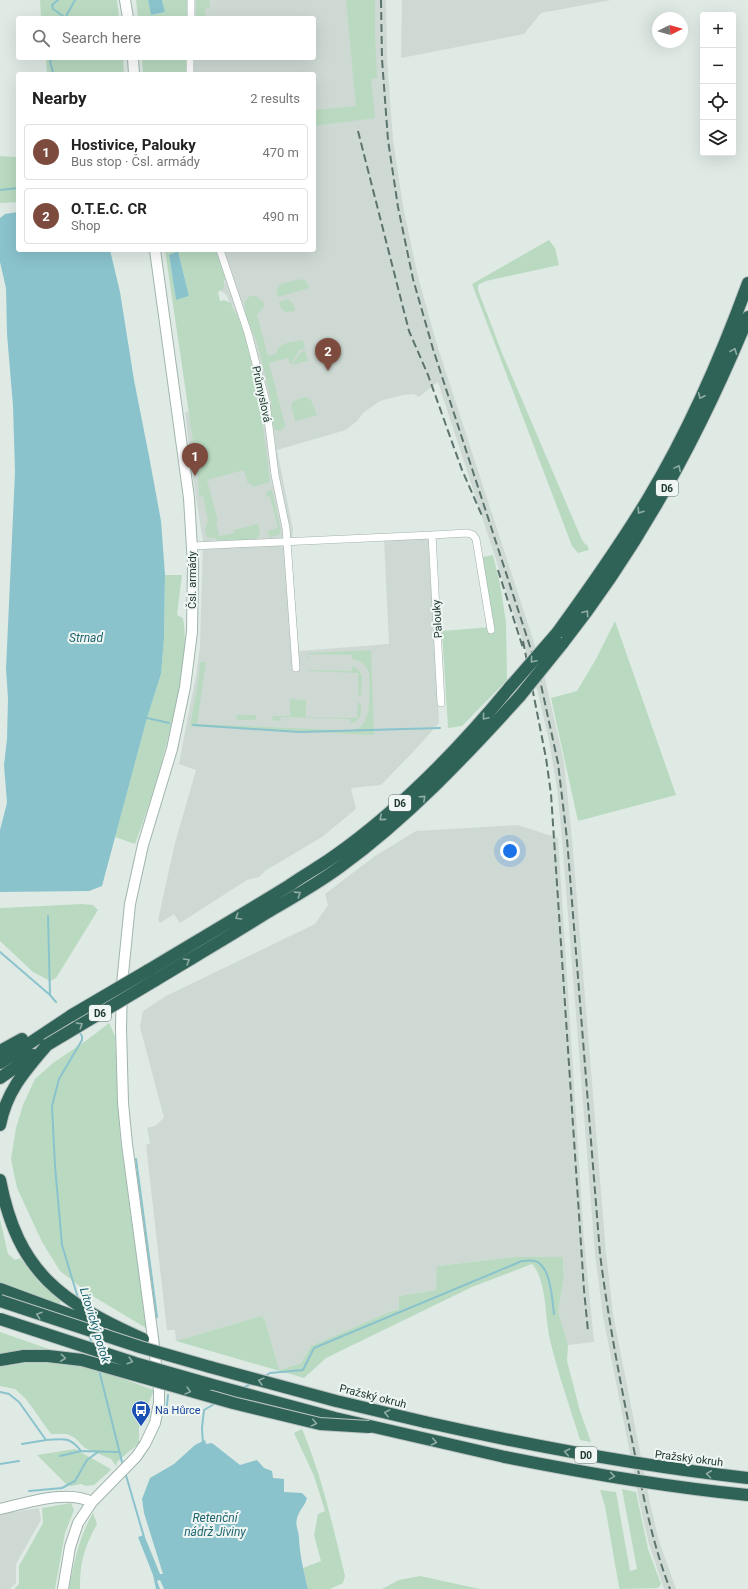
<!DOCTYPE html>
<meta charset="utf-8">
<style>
body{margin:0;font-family:Roboto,sans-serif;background:#f6f6f6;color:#222}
.controls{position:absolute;right:12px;top:12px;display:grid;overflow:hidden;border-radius:4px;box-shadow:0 4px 16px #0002}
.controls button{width:36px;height:36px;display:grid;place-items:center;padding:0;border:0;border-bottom:1px solid #e0e0e0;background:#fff;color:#222;font:20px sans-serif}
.compass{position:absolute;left:652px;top:12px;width:36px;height:36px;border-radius:50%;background:#fff;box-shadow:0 4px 16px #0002;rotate:84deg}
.you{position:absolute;left:510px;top:851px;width:14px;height:14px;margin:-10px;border:3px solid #fff;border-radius:50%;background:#1a73e8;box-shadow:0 0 0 6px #1a73e833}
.badge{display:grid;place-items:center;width:26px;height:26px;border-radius:50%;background:#7c4b3d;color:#fff;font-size:13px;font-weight:700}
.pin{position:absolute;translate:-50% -33px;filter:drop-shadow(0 1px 2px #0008)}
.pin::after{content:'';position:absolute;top:21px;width:14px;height:12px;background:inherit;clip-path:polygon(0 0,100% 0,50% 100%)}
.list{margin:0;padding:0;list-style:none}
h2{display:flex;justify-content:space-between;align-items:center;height:52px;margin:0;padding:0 16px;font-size:17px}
h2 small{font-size:13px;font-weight:400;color:#767676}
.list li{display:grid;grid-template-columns:26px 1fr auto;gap:12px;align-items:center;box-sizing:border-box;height:56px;margin:0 8px 8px;padding:0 8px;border:1px solid #e0e0e0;border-radius:4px}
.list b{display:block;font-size:15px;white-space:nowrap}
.list p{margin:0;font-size:13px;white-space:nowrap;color:#767676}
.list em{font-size:13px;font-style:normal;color:#767676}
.icon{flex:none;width:22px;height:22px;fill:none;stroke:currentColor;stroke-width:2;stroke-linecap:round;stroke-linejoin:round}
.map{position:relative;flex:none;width:748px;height:1589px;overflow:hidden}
.search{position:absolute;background:#fff;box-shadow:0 4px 16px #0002;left:16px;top:16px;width:300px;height:44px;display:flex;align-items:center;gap:10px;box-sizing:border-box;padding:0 14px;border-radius:4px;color:#767676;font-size:15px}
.panel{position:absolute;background:#fff;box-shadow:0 4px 16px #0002;left:16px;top:72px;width:300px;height:180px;border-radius:4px}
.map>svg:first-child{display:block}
.built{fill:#ced9d4}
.green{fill:#b9dac1;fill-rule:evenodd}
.water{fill:#8ac3cc}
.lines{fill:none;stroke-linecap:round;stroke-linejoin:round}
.stream{stroke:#8ac3cc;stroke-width:2}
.minor-casing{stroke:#a2b1ac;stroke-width:8}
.secondary-casing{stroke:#9fb5ac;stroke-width:12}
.motorway-casing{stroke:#bcc4c2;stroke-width:14}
.minor{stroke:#fff;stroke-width:7}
.secondary{stroke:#fff;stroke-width:10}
.motorway{stroke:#2f6357;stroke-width:12}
.rail{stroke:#5c746d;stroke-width:2;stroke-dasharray:8 4;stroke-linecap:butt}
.motorway-bridge-casing{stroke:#bcc4c2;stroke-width:14;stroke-linecap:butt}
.motorway-bridge{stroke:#2f6357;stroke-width:12}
.oneway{stroke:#8faca5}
.labels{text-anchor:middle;stroke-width:4;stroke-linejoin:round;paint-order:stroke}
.shield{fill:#eff6f3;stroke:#5f726c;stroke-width:1}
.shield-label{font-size:10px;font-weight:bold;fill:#213932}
.street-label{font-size:11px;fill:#213932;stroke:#eff6f3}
.transit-label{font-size:11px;fill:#164399;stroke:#eff6f3;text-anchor:start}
.water-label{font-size:12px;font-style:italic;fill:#1f6570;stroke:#eff6f3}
</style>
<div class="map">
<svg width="748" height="1589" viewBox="0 0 748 1589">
<rect width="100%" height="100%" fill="#dfeae5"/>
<path class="built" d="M187 0H386L387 59 393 140 403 206 418 277 438 348 543 670 564 762 572 839 606 1253 613 1314 650 1503 659 1541 676 1589H664L649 1544 640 1505 603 1316 595 1254 562 839 557 788 549 740 533 673 438 382 419 397 414 394 403 395 380 401 363 413 357 421 346 430 277 450 293 530 291 545 299 651 389 644 384 539 428 537 439 723 414 751 381 785 351 788 356 809 322 837 265 871 259 877 247 880 180 923 174 914 160 923 158 920 175 843 196 770 179 764 187 721 196 676 200 647 203 541 194 485 185 412 260 400 246 340 237 313 235 314 233 306 229 301 226 294 220 291 226 280 216 250H314V74H186V58H314V18H187Z
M402 0H611L541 13 524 34 401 58Z
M518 825 558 838 584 1240 594 1342 568 1345 558 1311 564 1278 563 1257H515L438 1266 436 1290 399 1296V1309L389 1312 311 1346 301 1363 278 1370 265 1320 261 1316 176 1341 175 1330H167L146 1145 150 1143 147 1128 155 1126 164 1118 140 1027 143 1011 166 996 315 924 328 905 325 894 375 856 416 831Z
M39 1508 41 1520 16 1564V1583L10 1589H0V1512H14Z"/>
<path class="green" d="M40 0H117L119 18H41Z
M136 0H148L151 15 165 12 162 0H187V18H138Z
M196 0H209L210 8 205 9 206 18H196Z
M346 0H375V33L377 78 371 79 375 118 314 126V110L356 106Z
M46 58H123L124 74H47Z
M142 58H186V74H143Z
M0 156 18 157V202L0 203Z
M549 240 555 248 559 265 486 281 478 285V290L502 353 582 540 586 545 587 544 589 550 578 553 572 546 472 284Z
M165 250H216L226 280 224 281V288L218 292 220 301 224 300 231 303 235 313H237L246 340 262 400 260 401 270 482 252 487 251 483 248 484 244 470 207 480 218 521 216 522 219 536 234 533V530L258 524 260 535 255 540H216V538L207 537 205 530 208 520 203 496 199 497 198 474 195 475 193 441ZM178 251 189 296 176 300 169 256Z
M301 279 306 281 309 288 278 297 276 291 280 284Z
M250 296H256L262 301 263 300 264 307 257 315 268 356 277 353C277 342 294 342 303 340L305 349 299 350 292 363 290 364 288 358 269 363 285 425 284 428 280 431C270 430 271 414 270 405H272C267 383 262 361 256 340 252 329 243 313 245 301Z
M289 299 290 303 293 302 295 311 285 312 281 308 279 302Z
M305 351 308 361 292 365 301 352Z
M306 397 311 400 317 415 295 421C291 402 287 402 306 397Z
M269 490H272L281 531 278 535 271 537V539L267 531 278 528 270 496 265 497 267 492Z
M493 555 500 584 506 622 507 680 462 726 448 728 442 631 491 627 483 557Z
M165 575H182L177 615 183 618C188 646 182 675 176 703 166 751 152 798 135 844L115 837 147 718 161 674 164 639Z
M615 621 676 795 578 821 551 698 577 691 596 659Z
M371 650 374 735 190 726 199 676 200 662H206L197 724 338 730C344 730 351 731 357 729 373 723 369 688 369 673 366 664 361 661 352 659V655L309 654V659H308V653Z
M307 665 308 670 352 671V666L357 668 362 676 361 695 358 696V673L308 671Z
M290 699 306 700V717L357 718 358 702 361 704C361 714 361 721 351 723L350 719 281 717 280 721 273 720 272 716H290Z
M236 715H256V719L253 720H237Z
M82 904 93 905 98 910 56 978 50 981 33 972 0 941V908Z
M109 1023 115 1036 120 1136 146 1328 91 1295 60 1271 42 1242 17 1188 11 1159 16 1128 23 1105 35 1079 53 1063 87 1040Z
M0 1219 8 1254 15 1260 20 1258 40 1283 60 1300 61 1308 0 1285Z
M515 1257H563L564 1278 558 1311 568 1345 567 1361 580 1411 591 1442 580 1440C570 1407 558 1374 550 1340 545 1319 547 1280 532 1264L472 1287 326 1358 304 1378 176 1341 261 1316 265 1320 279 1370 301 1363 311 1346 389 1312 399 1309V1296L436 1290 437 1266Z
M0 1332 49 1349 16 1351 0 1354Z
M31 1362H64L93 1368 154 1390 139 1427V1443L117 1462 116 1466 111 1459 85 1448 75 1438 67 1434H51L26 1399 15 1389 0 1386V1367Z
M302 1429C322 1476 333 1527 345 1576L343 1583 330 1589H308L303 1568 321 1561 314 1535 318 1514 325 1511 314 1476 294 1433Z
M75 1449 109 1468 111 1470 94 1485 86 1486 81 1484 71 1486 65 1483 37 1455Z
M622 1489 636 1492 648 1549 661 1584 658 1588 620 1589 619 1587 605 1506 600 1490 616 1492 630 1571 637 1569Z
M71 1503 74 1510 65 1533 55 1589H14L19 1584V1566L43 1523 42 1508Z
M93 1513 97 1524C84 1548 80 1562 80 1589H69C74 1562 79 1537 93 1513Z
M420 1576 480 1589H382L399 1580Z"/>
<path class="water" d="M148 0H162L165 12 151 15Z
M18 212V250H110L120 292 134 380 149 456 161 521 165 575 164 639 161 674 147 718 102 886 89 891 0 892V830L7 803 4 765 7 739 8 698 6 669 15 472 13 406 7 334 6 288 0 262V218L5 214Z
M178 251 189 296 176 300 169 255Z
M205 1440 206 1444 212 1443 240 1465 257 1460 264 1468 272 1471 273 1478 284 1479V1492L302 1493 307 1498C305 1506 299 1510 297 1518 295 1527 299 1530 299 1539 300 1557 304 1572 308 1589H164L160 1580 157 1581 160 1589H156L153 1575 138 1537 144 1535 160 1574H163L144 1513 142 1499 150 1478 174 1464 195 1445Z"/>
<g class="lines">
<path class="stream" d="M58 0 52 5 53 9 63 16V18
M65 18 75 0
M52 58 50 61 53 73 59 74
M0 190 18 188
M147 718 169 723
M193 725 299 732 440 728
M48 916 50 995 56 1002
M0 952 50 995
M136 1159 157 1317
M78 1298 62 1245 55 1166 52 1106 59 1079 82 1040V1036L79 1032
M89 1335 92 1344
M99 1370 123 1466
M263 1377 270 1373 303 1370 314 1348 522 1261C526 1261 531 1260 535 1261 551 1266 552 1299 554 1314
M242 1388 251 1384
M0 1392 9 1394 19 1402 46 1440C64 1439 69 1436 81 1451
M166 1413 168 1395
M22 1444 46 1440
M203 1444 202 1428 204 1410 216 1403
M60 1456 81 1451 118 1452
M0 1464 19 1461
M125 1472 144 1537
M29 1491 62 1488 75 1481 87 1460 98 1452"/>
<g class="minor-casing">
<path id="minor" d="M191 18V0
M190 74V58
M220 250 248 333 266 402 275 475 286 528 296 668
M432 535 468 533 473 535 476 539 491 630
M192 546 432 535 441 703"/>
</g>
<g class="secondary-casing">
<path id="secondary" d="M125 0 128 18
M133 58 134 74
M0 1509C27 1503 67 1489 92 1502
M63 1589 70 1547 78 1523 92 1502 136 1457 145 1444 155 1423 159 1403V1391L153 1338 127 1144 123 1103 121 1028 122 984 130 904 143 845 172 749 185 687 192 632 193 565 189 498 155 250"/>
</g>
<g class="motorway-casing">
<path id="motorway" d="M557 633C589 589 621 544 649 497 688 432 722 354 748 283
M562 644C641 544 700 434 748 317
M147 971C195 942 243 914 290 885 304 875 319 867 333 857 400 810 458 750 510 687
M154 981C192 958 230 936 268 912 292 898 317 884 340 867 407 818 464 758 520 696
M0 1051 22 1039
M0 1063 72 1015
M0 1078 33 1055
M0 1125C7 1090 25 1071 47 1045
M0 1180C18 1273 61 1302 143 1339
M0 1289 100 1326
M0 1360 24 1356
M210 1367 336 1401 425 1422
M209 1384 335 1418 505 1457"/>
</g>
<use href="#minor" class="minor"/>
<use href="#secondary" class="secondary"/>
<use href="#motorway" class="motorway"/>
<path class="rail" d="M381 0 382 59 388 140 398 207 413 279 433 349 538 671 558 763 567 839 600 1254C608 1318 620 1381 633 1445 643 1494 652 1543 670 1589
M358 131 409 331 428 375 462 470 483 518
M498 570 523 648
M523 641 546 758 551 794 584 1290 588 1331"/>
<g class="motorway-bridge-casing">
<path id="motorway-bridge" d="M510 687 557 633
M520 696 562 644
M72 1015 147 971
M47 1045 154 981
M0 1301 140 1347 210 1367
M0 1319 135 1363 209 1384
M24 1356H48L82 1360 233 1403 320 1424 369 1427
M425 1422C532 1446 639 1466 748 1478
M505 1457C585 1473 666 1487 748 1495"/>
</g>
<use href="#motorway-bridge" class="motorway-bridge"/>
</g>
<defs><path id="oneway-chevron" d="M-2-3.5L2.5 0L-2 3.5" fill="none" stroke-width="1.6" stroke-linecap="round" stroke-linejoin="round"/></defs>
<g class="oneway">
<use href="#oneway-chevron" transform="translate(734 351) rotate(-68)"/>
<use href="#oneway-chevron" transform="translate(701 396) rotate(115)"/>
<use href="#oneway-chevron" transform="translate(678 468) rotate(-62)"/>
<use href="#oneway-chevron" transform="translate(640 511) rotate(123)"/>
<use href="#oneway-chevron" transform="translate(586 613) rotate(-54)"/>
<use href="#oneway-chevron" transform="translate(533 660) rotate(131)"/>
<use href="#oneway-chevron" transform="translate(485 717) rotate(130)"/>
<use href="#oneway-chevron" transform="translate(423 798) rotate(-42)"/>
<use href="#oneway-chevron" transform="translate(382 818) rotate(139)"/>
<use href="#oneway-chevron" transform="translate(298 894) rotate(-33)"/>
<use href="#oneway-chevron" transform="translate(238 917) rotate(149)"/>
<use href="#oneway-chevron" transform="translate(187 961) rotate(-31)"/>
<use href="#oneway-chevron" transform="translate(80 1025) rotate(-32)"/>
<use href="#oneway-chevron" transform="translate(39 1315) rotate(-161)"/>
<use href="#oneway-chevron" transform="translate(63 1358) rotate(6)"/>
<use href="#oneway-chevron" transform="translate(130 1361) rotate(17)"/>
<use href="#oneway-chevron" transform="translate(261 1381) rotate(-165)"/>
<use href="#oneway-chevron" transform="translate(188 1391) rotate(15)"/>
<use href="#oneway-chevron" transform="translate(387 1413) rotate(-167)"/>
<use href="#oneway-chevron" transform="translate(314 1423) rotate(13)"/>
<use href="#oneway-chevron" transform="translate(434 1442) rotate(13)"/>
<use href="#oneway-chevron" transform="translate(567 1452) rotate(-169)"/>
<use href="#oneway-chevron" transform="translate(709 1474) rotate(-173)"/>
<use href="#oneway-chevron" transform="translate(612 1476) rotate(9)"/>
</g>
<defs>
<g id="bus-pin" transform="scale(1)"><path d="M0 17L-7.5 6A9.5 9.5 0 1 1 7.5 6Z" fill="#1a4fb4" stroke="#eff6f3"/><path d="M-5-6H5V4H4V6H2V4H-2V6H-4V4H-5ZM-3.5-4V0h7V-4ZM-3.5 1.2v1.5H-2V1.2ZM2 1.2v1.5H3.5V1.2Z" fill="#fff"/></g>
</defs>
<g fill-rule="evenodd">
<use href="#bus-pin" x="141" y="1410"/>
</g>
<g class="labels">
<g class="shield">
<rect x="656" y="480" width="22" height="16" rx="3"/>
<rect x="389" y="795" width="22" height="16" rx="3"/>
<rect x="89" y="1005" width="22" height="16" rx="3"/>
<rect x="575" y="1447" width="22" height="16" rx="3"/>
</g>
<g class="shield-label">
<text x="667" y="492">D6</text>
<text x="400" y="807">D6</text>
<text x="100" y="1017">D6</text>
<text x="586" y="1459">D0</text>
</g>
<g class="street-label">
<text transform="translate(262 394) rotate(78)" y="4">Průmyslová</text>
<text transform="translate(192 580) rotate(-90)" y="4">Čsl. armády</text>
<text transform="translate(437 619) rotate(-93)" y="4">Palouky</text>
<text transform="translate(373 1396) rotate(14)" y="4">Pražský okruh</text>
<text transform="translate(689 1458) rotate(7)" y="4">Pražský okruh</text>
</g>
<g class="transit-label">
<text x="155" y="1414">Na Hůrce</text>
</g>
<g class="water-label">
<text x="86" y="642">Strnad</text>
<text transform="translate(95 1325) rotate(73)" y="4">Litovický potok</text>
<text x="215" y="1522">Retenční<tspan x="215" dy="14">nádrž Jiviny</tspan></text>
</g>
</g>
</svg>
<div class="controls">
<button>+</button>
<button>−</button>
<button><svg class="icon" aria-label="locate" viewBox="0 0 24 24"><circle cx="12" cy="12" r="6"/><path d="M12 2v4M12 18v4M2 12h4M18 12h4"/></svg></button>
<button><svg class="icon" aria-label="layers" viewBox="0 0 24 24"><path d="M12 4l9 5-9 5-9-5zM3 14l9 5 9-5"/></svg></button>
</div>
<svg class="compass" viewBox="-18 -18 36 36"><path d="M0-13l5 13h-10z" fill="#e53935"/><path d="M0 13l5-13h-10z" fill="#767676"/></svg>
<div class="you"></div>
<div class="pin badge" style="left:195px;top:476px">1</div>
<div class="pin badge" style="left:328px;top:371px">2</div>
<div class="search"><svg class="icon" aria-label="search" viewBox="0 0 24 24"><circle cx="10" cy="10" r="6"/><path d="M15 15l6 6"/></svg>Search here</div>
<section class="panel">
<h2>Nearby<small>2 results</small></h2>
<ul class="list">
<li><span class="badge">1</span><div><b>Hostivice, Palouky</b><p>Bus stop · Čsl. armády</p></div><em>470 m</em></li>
<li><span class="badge">2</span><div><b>O.T.E.C. CR</b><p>Shop</p></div><em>490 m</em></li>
</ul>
</section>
</div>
